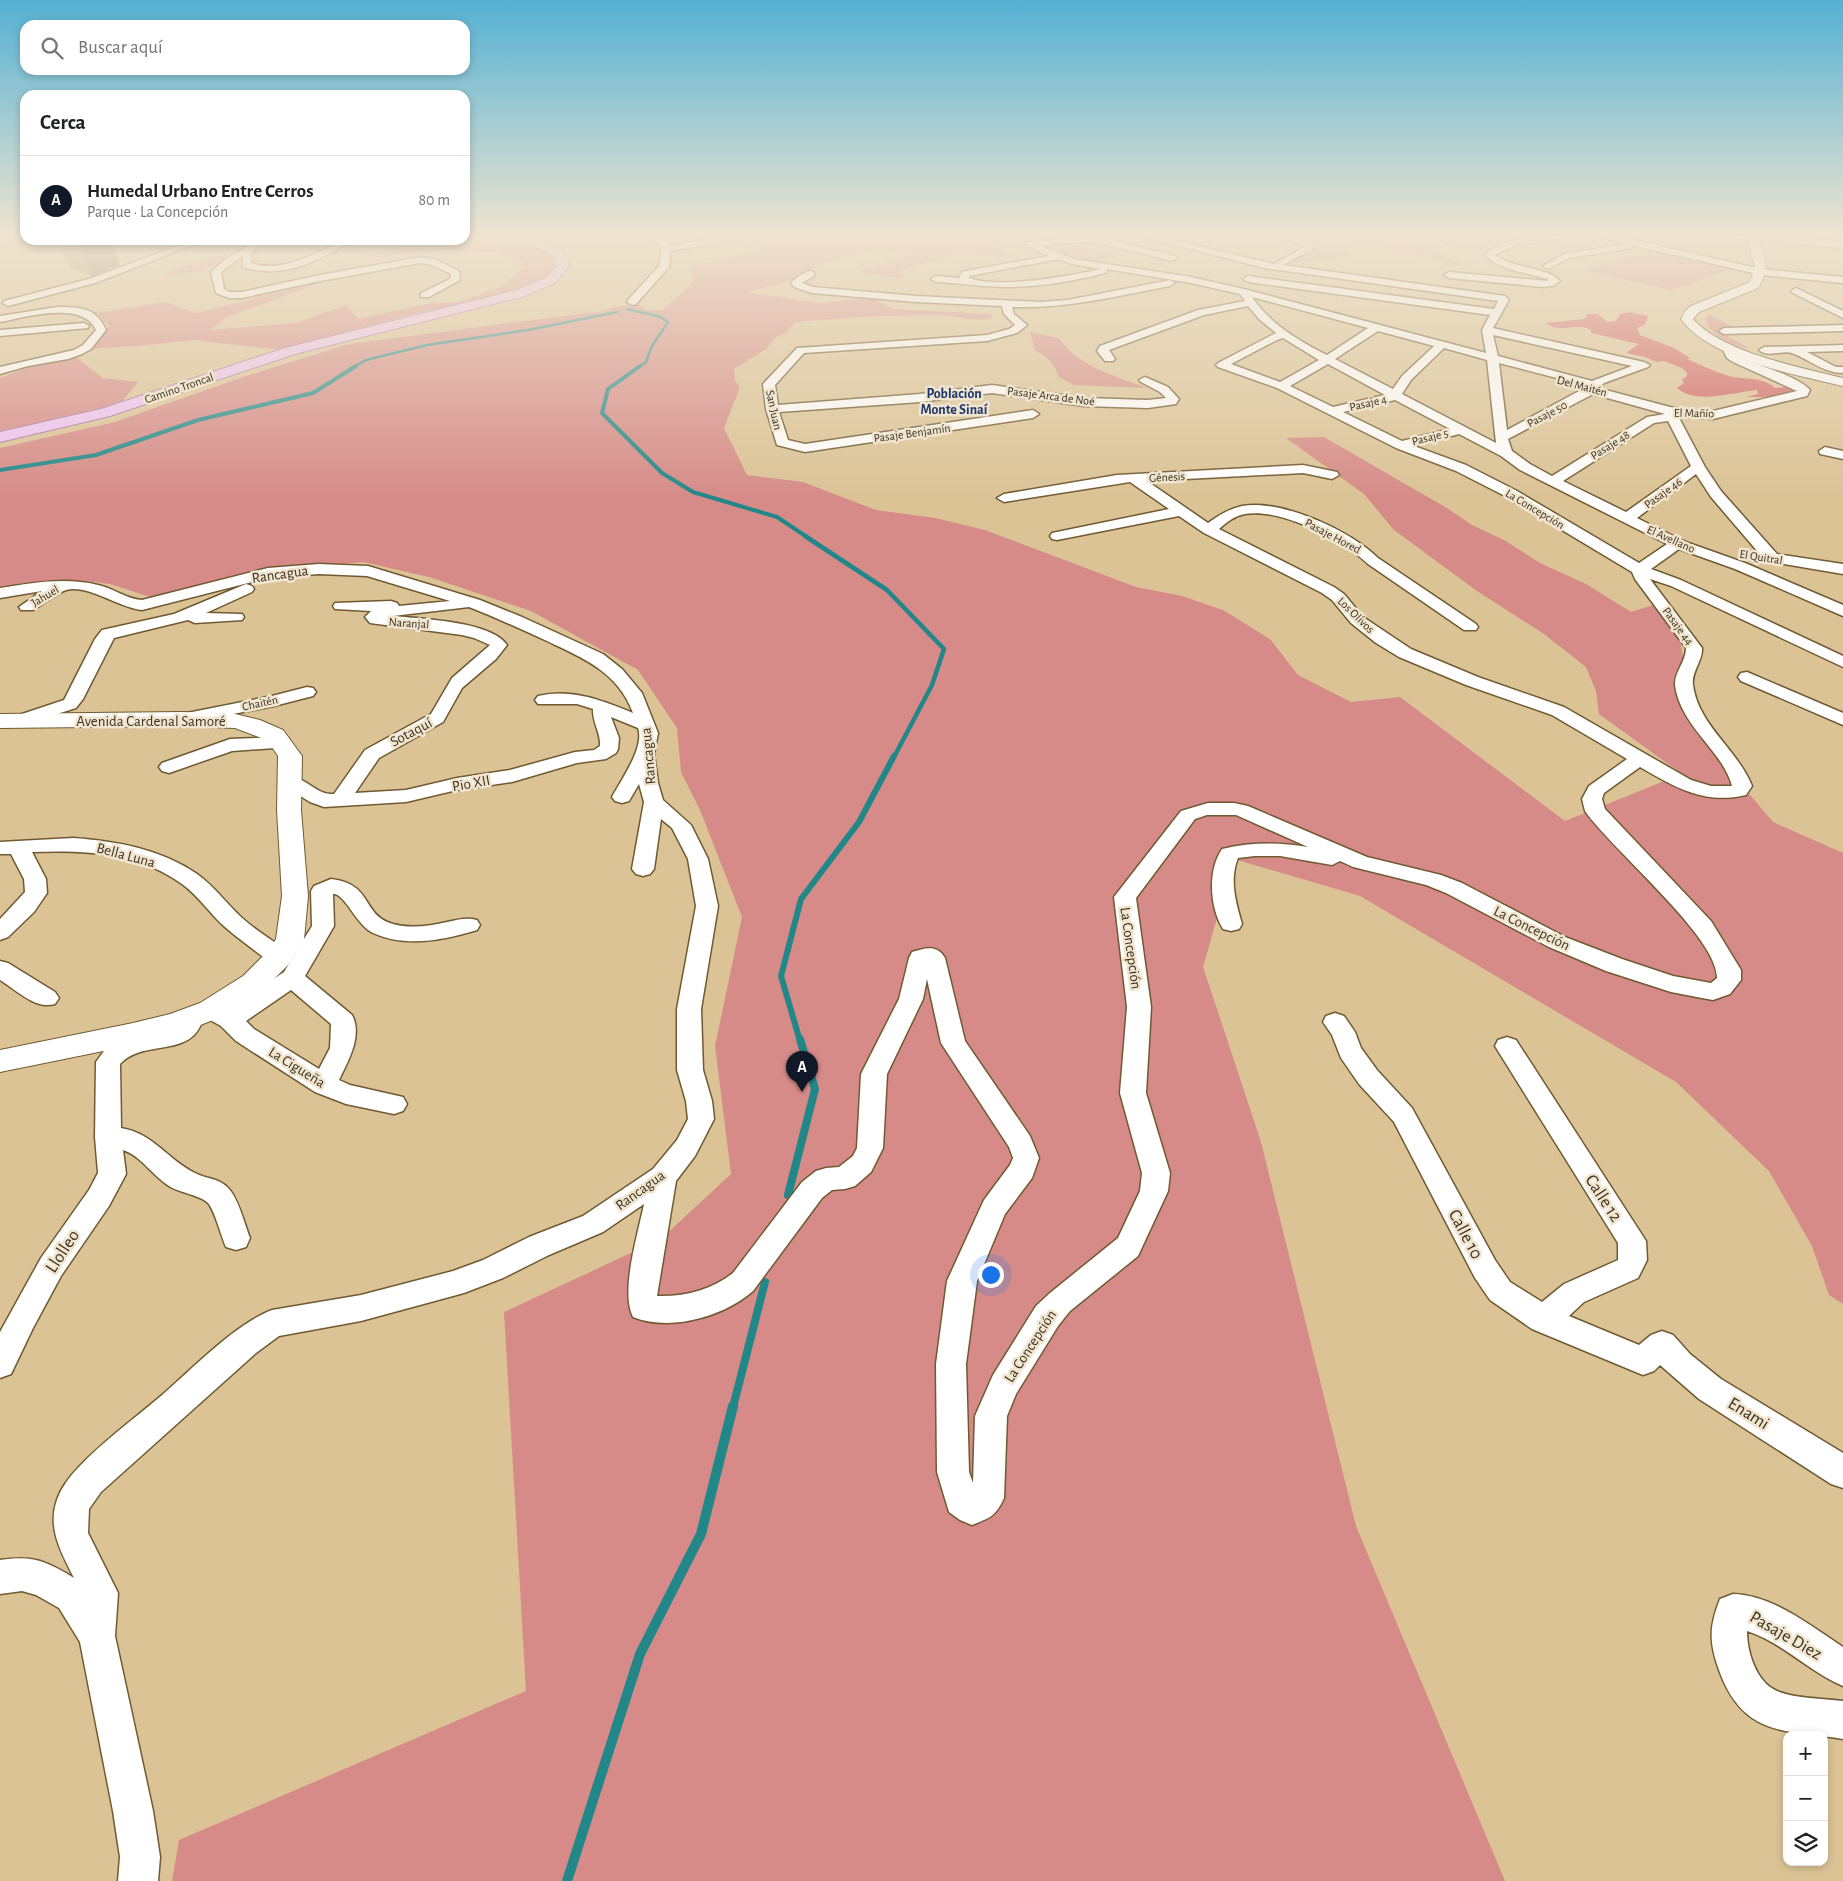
<!DOCTYPE html>
<html lang="es">
<meta charset="utf-8">
<style>
body{margin:0;font-family:"Alegreya Sans",sans-serif;background:#f2f2f2;color:#202124}
.controls{position:absolute;right:15px;bottom:15px;display:grid;overflow:hidden;border-radius:10px;box-shadow:0 2px 8px #0003}
.controls button{width:45px;height:45px;display:grid;place-items:center;padding:0;border:0;border-bottom:1px solid #e0e0e0;background:#fff;color:#202124;font:25px sans-serif}
.you{position:absolute;left:990px;top:1274px;width:18px;height:18px;margin:-12px;border:4px solid #fff;border-radius:50%;background:#1a73e8;box-shadow:0 0 0 8px #1a73e833}
.badge{display:grid;place-items:center;width:32px;height:32px;border-radius:50%;background:#111827;color:#fff;font-size:16px;font-weight:700}
.pin{position:absolute;translate:-50% -41px;filter:drop-shadow(0 1px 2px #0008)}
.pin::after{content:'';position:absolute;top:26px;width:18px;height:15px;background:inherit;clip-path:polygon(0 0,100% 0,50% 100%)}
.list{margin:0;padding:0;list-style:none}
h2{display:flex;justify-content:space-between;align-items:center;height:65px;margin:0;padding:0 20px;font-size:21px}
h2 small{font-size:16px;font-weight:400;color:#757577}
.list li{display:grid;grid-template-columns:32px 1fr auto;gap:15px;align-items:center;box-sizing:border-box;height:90px;padding:0 20px;border-top:1px solid #e0e0e0}
.list b{display:block;font-size:19px;white-space:nowrap}
.list p{margin:0;font-size:16px;white-space:nowrap;color:#757577}
.list em{font-size:16px;font-style:normal;color:#757577}
.icon{flex:none;width:28px;height:28px;fill:none;stroke:currentColor;stroke-width:2;stroke-linecap:round;stroke-linejoin:round}
.map{position:relative;flex:none;width:1843px;height:1881px;overflow:hidden}
.search{position:absolute;background:#fff;box-shadow:0 2px 8px #0003;left:20px;top:20px;width:450px;height:55px;display:flex;align-items:center;gap:12px;box-sizing:border-box;padding:0 18px;border-radius:15px;color:#757577;font-size:19px}
.panel{position:absolute;background:#fff;box-shadow:0 2px 8px #0003;left:20px;top:90px;width:450px;height:155px;border-radius:15px}
.map>svg:first-child{display:block}
.green{fill:#d68b88}
.forest{fill:#d16262}
.lines{fill:none;stroke-linecap:round;stroke-linejoin:round}
.stream-far5{stroke:#218789;stroke-width:2.5}
.stream-far4{stroke:#218789;stroke-width:4}
.stream-far3{stroke:#218789;stroke-width:4.5}
.stream-far2{stroke:#218789;stroke-width:6}
.stream-far1{stroke:#218789;stroke-width:8}
.stream{stroke:#218789;stroke-width:10}
.street-casing{stroke:#705a31;stroke-width:3}
.secondary-casing{stroke:#705a31;stroke-width:2}
.primary-casing{stroke:#a878a5;stroke-width:2}
.street{fill:#fff;fill-rule:evenodd}
.secondary{fill:#fff;fill-rule:evenodd}
.primary{fill:#eec4f4;fill-rule:evenodd}
.wall{fill:#9d8863}
.shaded-wall{fill:#7f6f50}
.labels{text-anchor:middle;stroke-width:5;stroke-linejoin:round;paint-order:stroke}
.far-street-label{font-size:12px;fill:#3b3220;stroke:#f1e5cf}
.far-neighbourhood-label{font-size:14px;font-weight:bold;fill:#1c386e;stroke:#f1e5cf}
.street-label{font-size:15px;fill:#3b3220;stroke:#f1e5cf}
.near-street-label{font-size:18px;fill:#3b3220;stroke:#f1e5cf}
</style>
<div class="map">
<svg width="1843" height="1881" viewBox="0 0 1843 1881">
<rect width="100%" height="100%" fill="#dbc396"/>
<path class="green" d="M759 235H980L989 239 1011 257 957 254 898 271 905 276 898 278 858 272 912 254 878 249 826 262 788 282 747 292 819 303 871 298 893 309 992 314 991 319C968 322 955 315 934 315 887 315 842 318 795 322L787 332 775 338 766 349 734 369 735 381 740 387 724 428 747 475 803 482 876 510 935 518 985 530 1136 587 1182 596 1223 610 1270 639 1298 675 1351 702 1400 697 1565 821 1682 774 1599 714 1596 691 1586 667 1544 634 1477 591 1394 530 1364 494 1286 438 1324 437 1445 507 1472 525 1504 540 1540 563 1586 584 1631 612 1653 605 1680 641 1688 683 1684 682 1694 729 1773 822 1843 853V1304L1829 1295 1812 1246 1769 1171 1676 1082 1360 896 1234 859 1203 967 1261 1142 1356 1526 1505 1881H172L179 1840 526 1691 504 1312 661 1239 731 1174 715 1046 742 917 700 810 681 772 677 728 638 670 531 611 429 577 363 562 272 571 156 599 110 584 76 580 0 591V448L115 422 243 377 349 344 603 311 613 307 632 305H639L645 310H663L693 282 691 266 763 250 759 243Z
M1346 235H1396L1468 267 1390 249 1391 247 1339 238 1347 236Z
M465 237C494 238 531 238 554 257L556 267C547 279 535 284 521 290L409 315 281 350 194 340 138 346 99 348 75 356 103 378 138 382 119 405 0 431V378L34 365 66 359 90 347 109 326 97 313 165 302 196 313 324 281H326L227 317 210 330 296 323 346 305 358 319 431 303 460 302 502 286 522 269V263L497 252 441 250 335 262 383 251 412 240H465Z
M1074 245 1114 255 1095 262 1055 251Z
M1313 250 1349 253 1344 258 1288 263Z
M1653 250 1734 268 1671 290 1586 271Z
M215 256H232L205 270 169 277 165 272Z
M1708 314 1738 330 1718 331 1749 348C1736 348 1698 330 1708 314Z
M1030 332 1059 338C1078 367 1116 376 1147 388L1074 385 1059 377C1054 364 1048 357 1035 350Z"/>
<path class="forest" d="M1629 312 1648 316 1645 325 1637 328 1640 335 1674 348 1690 358 1687 359C1701 365 1715 372 1729 376 1745 380 1762 376 1775 388L1800 386 1795 394 1784 393 1770 397H1746L1758 394 1757 390C1735 392 1695 405 1677 388L1684 383 1682 380 1687 376V373L1682 368 1664 361 1657 362 1645 357 1626 353 1639 344 1591 333V330C1577 321 1559 335 1546 323L1584 319 1587 314H1598L1607 322 1616 321 1620 314Z"/>
<g class="lines">
<path class="stream-far5" d="M627 309 661 317 668 322 652 346 646 362 639 367
M354 367 366 360 427 345 528 330 617 312"/>
<path class="stream-far4" d="M640 366 608 389 602 413 662 473 693 492 777 517 807 537
M0 470 96 455 198 420 313 393 356 366"/>
<path class="stream-far3" d="M805 536 887 590 944 649 932 685 894 757"/>
<path class="stream-far2" d="M800 1041 781 976 801 899 859 822 894 756"/>
<path class="stream-far1" d="M788 1195 815 1089 800 1039
M733 1407 765 1282"/>
<path class="stream" d="M567 1881 640 1654 701 1534 733 1406"/>
<g class="street-casing">
<path id="street" d="M645 235C655 235 663 237 669 246L733 235H741L742 237 738 240 671 251 669 267 636 304 632 305 627 302 628 300 659 266 662 249 660 245Z
M1021 235H1032L1040 241 1107 235 1108 237 1106 239 1175 256 1177 258 1172 261 1091 241 1041 246 1074 259 1191 277 1244 289 1486 353 1482 330 1490 315 1248 282 1243 279 1248 276 1494 309 1498 301 1264 268 1145 237 1146 235H1152L1274 264 1306 246 1269 235C1284 235 1306 235 1316 247L1283 265 1505 296 1509 300 1493 328 1644 362 1650 365 1648 367 1604 383 1598 388 1670 407 1695 411H1713L1797 391 1733 362 1727 358 1722 348 1727 345 1731 346 1736 354 1741 358C1758 365 1799 377 1810 390L1807 396 1713 419 1678 416 1705 467 1721 491 1777 554 1843 564V574L1754 559 1751 556 1754 553 1758 552 1711 497 1696 474 1637 518 1683 541 1745 563 1843 605V616L1735 569 1679 549 1651 569 1681 580 1843 656V667L1671 586 1650 579 1702 648C1703 661 1691 672 1693 685 1698 725 1738 750 1752 786L1746 795C1705 805 1674 787 1640 767L1604 793 1602 799 1605 809 1711 921 1741 970V980L1730 994 1713 1000 1702 998 1671 992 1606 971 1549 947 1446 893 1426 885 1353 867 1340 861 1332 865 1280 856H1255L1238 858C1229 880 1236 903 1242 924L1239 929 1231 931 1223 929C1210 908 1207 871 1222 849 1251 842 1278 842 1308 847L1236 815H1207L1195 819 1136 898 1151 1007 1146 1093 1170 1173 1168 1191 1138 1256 1070 1311 1058 1326 1016 1394 1007 1416 1004 1498C996 1516 990 1518 972 1525L960 1520 949 1512 937 1472 936 1364 947 1281 984 1200 1010 1165 1013 1158 1009 1147 941 1043 927 979 923 999 887 1074 883 1148 871 1172 855 1186 845 1189 832 1190 822 1198 753 1291C723 1317 670 1332 633 1317 620 1291 638 1234 644 1204L603 1232 549 1255 503 1278 464 1293 361 1321 279 1336 256 1353 101 1492 89 1509 88 1533 118 1593 115 1636 153 1811 160 1857 158 1881H118L120 1857 113 1811 80 1642 59 1608 36 1595 22 1591 0 1594V1560C33 1555 46 1561 74 1578 62 1554 48 1530 56 1503 59 1491 69 1477 78 1468 103 1441 134 1419 161 1396 192 1369 235 1324 272 1310L361 1295 453 1271 483 1260 529 1237 583 1216 653 1169 677 1140 688 1119 686 1101 677 1070V1009L696 906 688 859 672 828 661 819 654 869 650 874 643 876 636 874 632 869 644 802 639 784 629 801 622 803 615 801 612 797C621 780 645 747 638 728L611 717 619 738 618 749 616 753 606 759 577 763 512 782 457 790 406 802 324 807 310 802 283 785 280 781 283 777C303 772 315 796 334 794L365 750 431 714 452 678 490 645 474 638 462 635 370 623 365 617 371 611 335 609 333 606 335 603 391 601 397 603 399 606 450 601 367 576 319 574 268 578 142 610C119 608 88 584 66 590 57 593 42 605 33 610H21L19 607 42 591 0 598V588C33 583 65 577 98 585 113 588 126 599 142 600L268 568 319 564 368 566 480 600 522 617 603 654 622 669 642 693 658 733 654 754 658 783 663 800 691 825 708 859 718 906 701 1009 703 1070 712 1101 714 1119 695 1156 676 1181 657 1296C684 1297 712 1290 733 1273L802 1182 816 1171 826 1168 839 1167 853 1156 857 1148 861 1074 899 999 909 958 912 952C925 948 937 944 945 958L965 1041 1030 1136 1039 1158 1032 1178 1005 1214 977 1281 966 1364 969 1472 973 1483 975 1416 993 1375 1036 1306 1050 1293 1118 1238 1140 1191 1142 1173 1120 1093 1127 1007 1114 897 1181 811 1208 803H1234L1248 806 1367 857 1441 875 1462 883 1565 937 1622 959 1673 976 1711 983 1717 978C1718 937 1611 849 1585 811L1582 799 1589 786 1627 759 1552 715 1466 685 1399 657 1376 643 1351 623 1332 600 1322 593 1204 533 1179 516 1057 540 1052 539 1050 536 1052 533 1169 509 1130 482 1004 502 997 498 1004 494 1117 475 1303 465 1337 472 1339 475 1332 479 1303 473 1147 481 1208 523C1219 515 1229 509 1242 506 1282 499 1351 531 1378 558L1476 624 1478 627 1476 630H1464L1368 564C1343 540 1281 508 1245 514 1234 516 1227 522 1219 529L1334 587 1344 594 1363 617 1411 649 1478 677 1564 707 1691 780 1711 786H1732C1723 751 1680 726 1675 685 1674 672 1686 662 1686 648L1635 579 1632 572 1507 497 1456 471 1396 448 1277 388 1218 367 1216 365 1218 363 1276 333 1259 319 1248 306 1204 315 1109 350 1115 359 1113 361H1105L1097 351 1100 346 1198 310 1245 301 1240 294 1191 283 1107 269 1106 273C1074 281 1040 287 1006 287 983 287 959 283 936 282L931 279 936 276 959 278 962 272 965 271 1049 256 1034 250 1032 247H1026V243L1031 242ZM1059 259 1072 264 1101 269C1068 276 1001 289 969 278V276ZM1252 297 1368 328 1327 355C1299 341 1270 324 1252 297ZM1378 331 1434 346 1402 376 1393 389 1335 359ZM1493 335 1632 366 1592 381 1498 356ZM1283 338 1319 360 1280 382 1231 364 1277 340ZM1444 348 1487 360 1496 443 1402 394 1411 380ZM1499 363 1572 382 1569 385 1571 387 1581 390 1507 430ZM1328 364 1385 395 1333 407 1290 386ZM1593 394 1665 414 1647 417 1552 476 1530 464 1512 451 1508 439ZM1395 400 1450 429 1402 441 1343 412ZM1668 421 1691 466 1626 512 1563 481 1654 423ZM1459 434 1501 456 1520 470 1667 544 1639 563 1517 491 1466 465 1414 446ZM469 607C495 617 521 629 547 641 583 658 618 672 633 713 602 700 571 688 538 696L535 700 538 704H577L593 709C592 722 601 733 600 746L594 750 575 752 510 770 457 778 406 790 355 793 379 758 443 722 462 688 496 659 507 645C491 621 421 619 393 616Z
M1448 235H1459L1449 242H1443V238Z
M1542 235H1565L1561 238 1515 245 1495 255C1514 269 1548 267 1560 281L1553 286 1543 287 1449 278 1444 275 1449 272 1548 281V279L1508 269 1493 262 1485 255 1500 244Z
M1595 235H1611L1761 269 1843 277V283L1761 275 1632 245 1631 248 1628 249 1569 258 1548 269 1543 266 1564 254 1626 244Z
M1732 235H1766L1843 242V248L1736 238Z
M194 240H206L95 283 8 306 3 303 4 301 89 279Z
M256 240H265L252 252 251 263C276 271 300 261 323 250 334 244 340 240 352 240 347 245 339 248 332 252 303 268 275 277 243 267V256L221 272 224 289 230 292H242L315 276 420 257 434 259 459 271 460 280 429 297H421V293L450 279 451 274 429 264 420 263 315 282 242 298H229L216 293 211 272 213 270C225 257 242 252 256 240Z
M811 271 814 272V276L802 283 813 287 916 296 1040 302 1068 300 1170 280 1175 283 1170 286C1117 296 1066 309 1012 307L1014 314 1027 325 1017 333 987 341 804 353 775 385 778 405 920 394 992 385 1084 398 1148 400 1166 398 1160 392 1141 382 1139 380 1145 377 1168 387 1179 399 1176 404 1148 408 1084 406 992 393 920 402 779 412 788 440 805 444 1033 410 1039 414 1033 418 805 452 777 445 766 409 763 384 797 348 987 335 1009 329 1015 325 1004 314 1002 306 916 302 812 293 794 287 791 283C796 277 803 273 811 271Z
M1796 288 1843 311V318L1793 293 1791 291Z
M57 307C80 307 96 307 106 330L91 349 82 354 68 359 28 366 0 374V367L74 350 83 345 96 330C83 300 25 317 0 322V316Z
M84 323 89 326 88 328 0 336V330Z
M1843 325V331L1724 334 1719 331 1724 328Z
M1843 345V351L1807 352 1836 367H1843V373C1824 373 1810 360 1792 353 1782 350 1767 358 1759 350L1764 347Z
M1825 447 1843 451V459L1820 454 1819 451Z
M246 584 252 586 254 589 252 592 206 613 242 614 244 617 242 620 195 623 188 620 114 638 83 699 76 708 19 726 13 725 10 721 13 717 64 700 95 639 102 630 174 614Z
M1747 672 1843 713V725L1741 681 1738 677 1741 673Z
M307 687 313 688 316 692 313 696 274 706 182 724 176 723 173 719 176 715 182 714 272 696Z
M282 737 289 739 291 743 289 747 232 751 169 773 162 771 159 767 162 763 230 739Z
M73 838C116 841 161 849 197 874 214 886 226 903 241 917 255 930 272 940 287 951L290 957 287 963 279 965 271 963C256 951 240 940 225 927 210 914 199 896 182 884 138 852 84 850 32 852L46 879 47 893 34 912 8 937 0 940V919L25 892 24 879 11 854H0V842Z
M331 879C374 884 361 915 393 924 410 929 430 926 447 922 457 920 466 917 477 920L480 925 477 930C444 940 406 948 373 933 356 925 345 893 333 894L334 926 305 976 352 1015C363 1036 348 1061 339 1080L350 1085 403 1097 407 1104 403 1111 394 1114 346 1104 315 1092 236 1041 221 1026 210 1020 206 1014 210 1008 218 1005 229 1009 284 972 312 926 311 891 314 886ZM291 990 331 1024 330 1048 319 1069 254 1029 246 1021Z
M0 961 8 963 55 992 59 998 55 1004C36 1010 16 990 0 980Z
M192 1010 200 1013 204 1019C201 1024 198 1032 193 1036 174 1053 139 1043 120 1064L121 1128C153 1133 168 1160 195 1173 206 1179 220 1178 229 1189 238 1198 245 1225 250 1238L246 1247 236 1250 226 1247C221 1236 215 1211 208 1203 200 1195 180 1193 169 1186 152 1175 141 1156 123 1150L126 1174 109 1206 61 1276 33 1328 11 1374 0 1378V1332L41 1258 89 1190 98 1173 95 1137 96 1062 106 1048 115 1042 166 1028 176 1024 184 1013Z
M1335 1013 1344 1016 1355 1032 1361 1048 1377 1070 1412 1108 1495 1260 1510 1282 1542 1302 1564 1284 1618 1260V1243L1495 1046 1498 1040 1507 1037 1516 1040 1646 1241 1647 1260 1638 1278 1584 1302 1569 1316 1639 1345 1651 1335 1662 1331 1673 1335 1690 1354 1721 1379 1843 1453V1488L1831 1484 1699 1399 1660 1365 1654 1371 1643 1375 1532 1329 1490 1300 1475 1278 1394 1122 1359 1084 1341 1058 1332 1035 1323 1022 1326 1016Z
M1733 1594C1773 1595 1811 1626 1843 1647V1686C1809 1672 1782 1642 1747 1631 1747 1652 1756 1682 1777 1691 1796 1699 1822 1698 1843 1701V1739C1785 1730 1743 1737 1719 1670 1709 1642 1709 1627 1720 1599Z"/>
</g>
<g class="secondary-casing">
<path id="secondary" d="M1746 235H1756C1764 254 1771 269 1758 288L1699 312 1693 319C1723 353 1800 367 1843 378V386C1797 375 1709 359 1681 319L1685 311 1691 306 1750 282 1755 267Z
M182 712 235 714 260 720 283 730 302 756 301 810 308 896 304 940 289 964 263 990 220 1017 186 1031 133 1045 0 1072V1050L133 1023 170 1014 200 1003 243 976 269 950 276 939 282 896 277 810 278 756 267 740 235 728 182 726 0 728V714Z"/>
</g>
<g class="primary-casing">
<path id="primary" d="M465 235C490 235 549 232 565 255 567 258 568 263 569 266L555 283 525 296 295 354 110 416 0 442V432L101 409 285 348 517 290 546 278 557 266 555 257C529 238 496 239 465 239Z"/>
</g>
<use href="#street" class="street"/>
<use href="#secondary" class="secondary"/>
<use href="#primary" class="primary"/>
</g>
<path class="wall" d="M58 240H110L120 265 92 276 70 267Z"/>
<path class="shaded-wall" d="M78 240H110L120 265 92 276Z"/>
<linearGradient id="sky" x2="0" y2="1"><stop stop-color="#54b1d4"/><stop offset="0.47" stop-color="#efe4d0"/><stop offset="1" stop-color="#efe4d0" stop-opacity="0"/></linearGradient>
<rect width="1843" height="498" fill="url(#sky)"/>
<g class="labels">
<g class="far-street-label">
<text transform="translate(1582 386) rotate(15)" y="4">Del Maitén</text>
<text transform="translate(179 388) rotate(-19)" y="4">Camino Troncal</text>
<text transform="translate(1051 396) rotate(7)" y="4">Pasaje Arca de Noé</text>
<text transform="translate(1368 403) rotate(-13)" y="4">Pasaje 4</text>
<text transform="translate(774 410) rotate(78)" y="4">San Juan</text>
<text transform="translate(1694 413) rotate(1)" y="4">El Mañío</text>
<text transform="translate(1547 414) rotate(-28)" y="4">Pasaje 50</text>
<text transform="translate(912 433) rotate(-8)" y="4">Pasaje Benjamín</text>
<text transform="translate(1430 437) rotate(-14)" y="4">Pasaje 5</text>
<text transform="translate(1610 445) rotate(-32)" y="4">Pasaje 48</text>
<text transform="translate(1167 477) rotate(-3)" y="4">Génesis</text>
<text transform="translate(1663 493) rotate(-36)" y="4">Pasaje 46</text>
<text transform="translate(1535 509) rotate(31)" y="4">La Concepción</text>
<text transform="translate(1333 536) rotate(28)" y="4">Pasaje Hored</text>
<text transform="translate(1671 539) rotate(24)" y="4">El Avellano</text>
<text transform="translate(1761 557) rotate(9)" y="4">El Quitral</text>
<text transform="translate(45 596) rotate(-31)" y="4">Jahuel</text>
<text transform="translate(1356 615) rotate(44)" y="4">Los Olivos</text>
<text transform="translate(409 623) rotate(4)" y="4">Naranjal</text>
<text transform="translate(1678 626) rotate(54)" y="4">Pasaje 44</text>
<text transform="translate(260 703) rotate(-12)" y="4">Chaitén</text>
</g>
<g class="far-neighbourhood-label">
<text x="954" y="398">Población<tspan x="954" dy="16">Monte Sinaí</tspan></text>
</g>
<g class="street-label">
<text transform="translate(280 574) rotate(-8)" y="5">Rancagua</text>
<text x="151" y="726">Avenida Cardenal Samoré</text>
<text transform="translate(411 732) rotate(-28)" y="5">Sotaquí</text>
<text transform="translate(648 756) rotate(-95)" y="5">Rancagua</text>
<text transform="translate(471 783) rotate(-10)" y="5">Pio XII</text>
<text transform="translate(126 855) rotate(15)" y="5">Bella Luna</text>
<text transform="translate(1532 928) rotate(26)" y="5">La Concepción</text>
<text transform="translate(1131 948) rotate(82)" y="5">La Concepción</text>
<text transform="translate(297 1067) rotate(32)" y="5">La Cigueña</text>
<text transform="translate(640 1190) rotate(-36)" y="5">Rancagua</text>
<text transform="translate(1030 1346) rotate(-57)" y="5">La Concepción</text>
</g>
<g class="near-street-label">
<text transform="translate(1604 1198) rotate(57)" y="6">Calle 12</text>
<text transform="translate(1466 1234) rotate(62)" y="6">Calle 10</text>
<text transform="translate(62 1251) rotate(-57)" y="6">Llolleo</text>
<text transform="translate(1749 1413) rotate(32)" y="6">Enami</text>
<text transform="translate(1786 1635) rotate(30)" y="6">Pasaje Diez</text>
</g>
</g>
</svg>
<div class="controls">
<button>+</button>
<button>−</button>
<button><svg class="icon" aria-label="layers" viewBox="0 0 24 24"><path d="M12 4l9 5-9 5-9-5zM3 14l9 5 9-5"/></svg></button>
</div>
<div class="you"></div>
<div class="pin badge" style="left:802px;top:1092px">A</div>
<div class="search"><svg class="icon" aria-label="search" viewBox="0 0 24 24"><circle cx="10" cy="10" r="6"/><path d="M15 15l6 6"/></svg>Buscar aquí</div>
<section class="panel">
<h2>Cerca<small></small></h2>
<ul class="list">
<li><span class="badge">A</span><div><b>Humedal Urbano Entre Cerros</b><p>Parque · La Concepción</p></div><em>80 m</em></li>
</ul>
</section>
</div>
